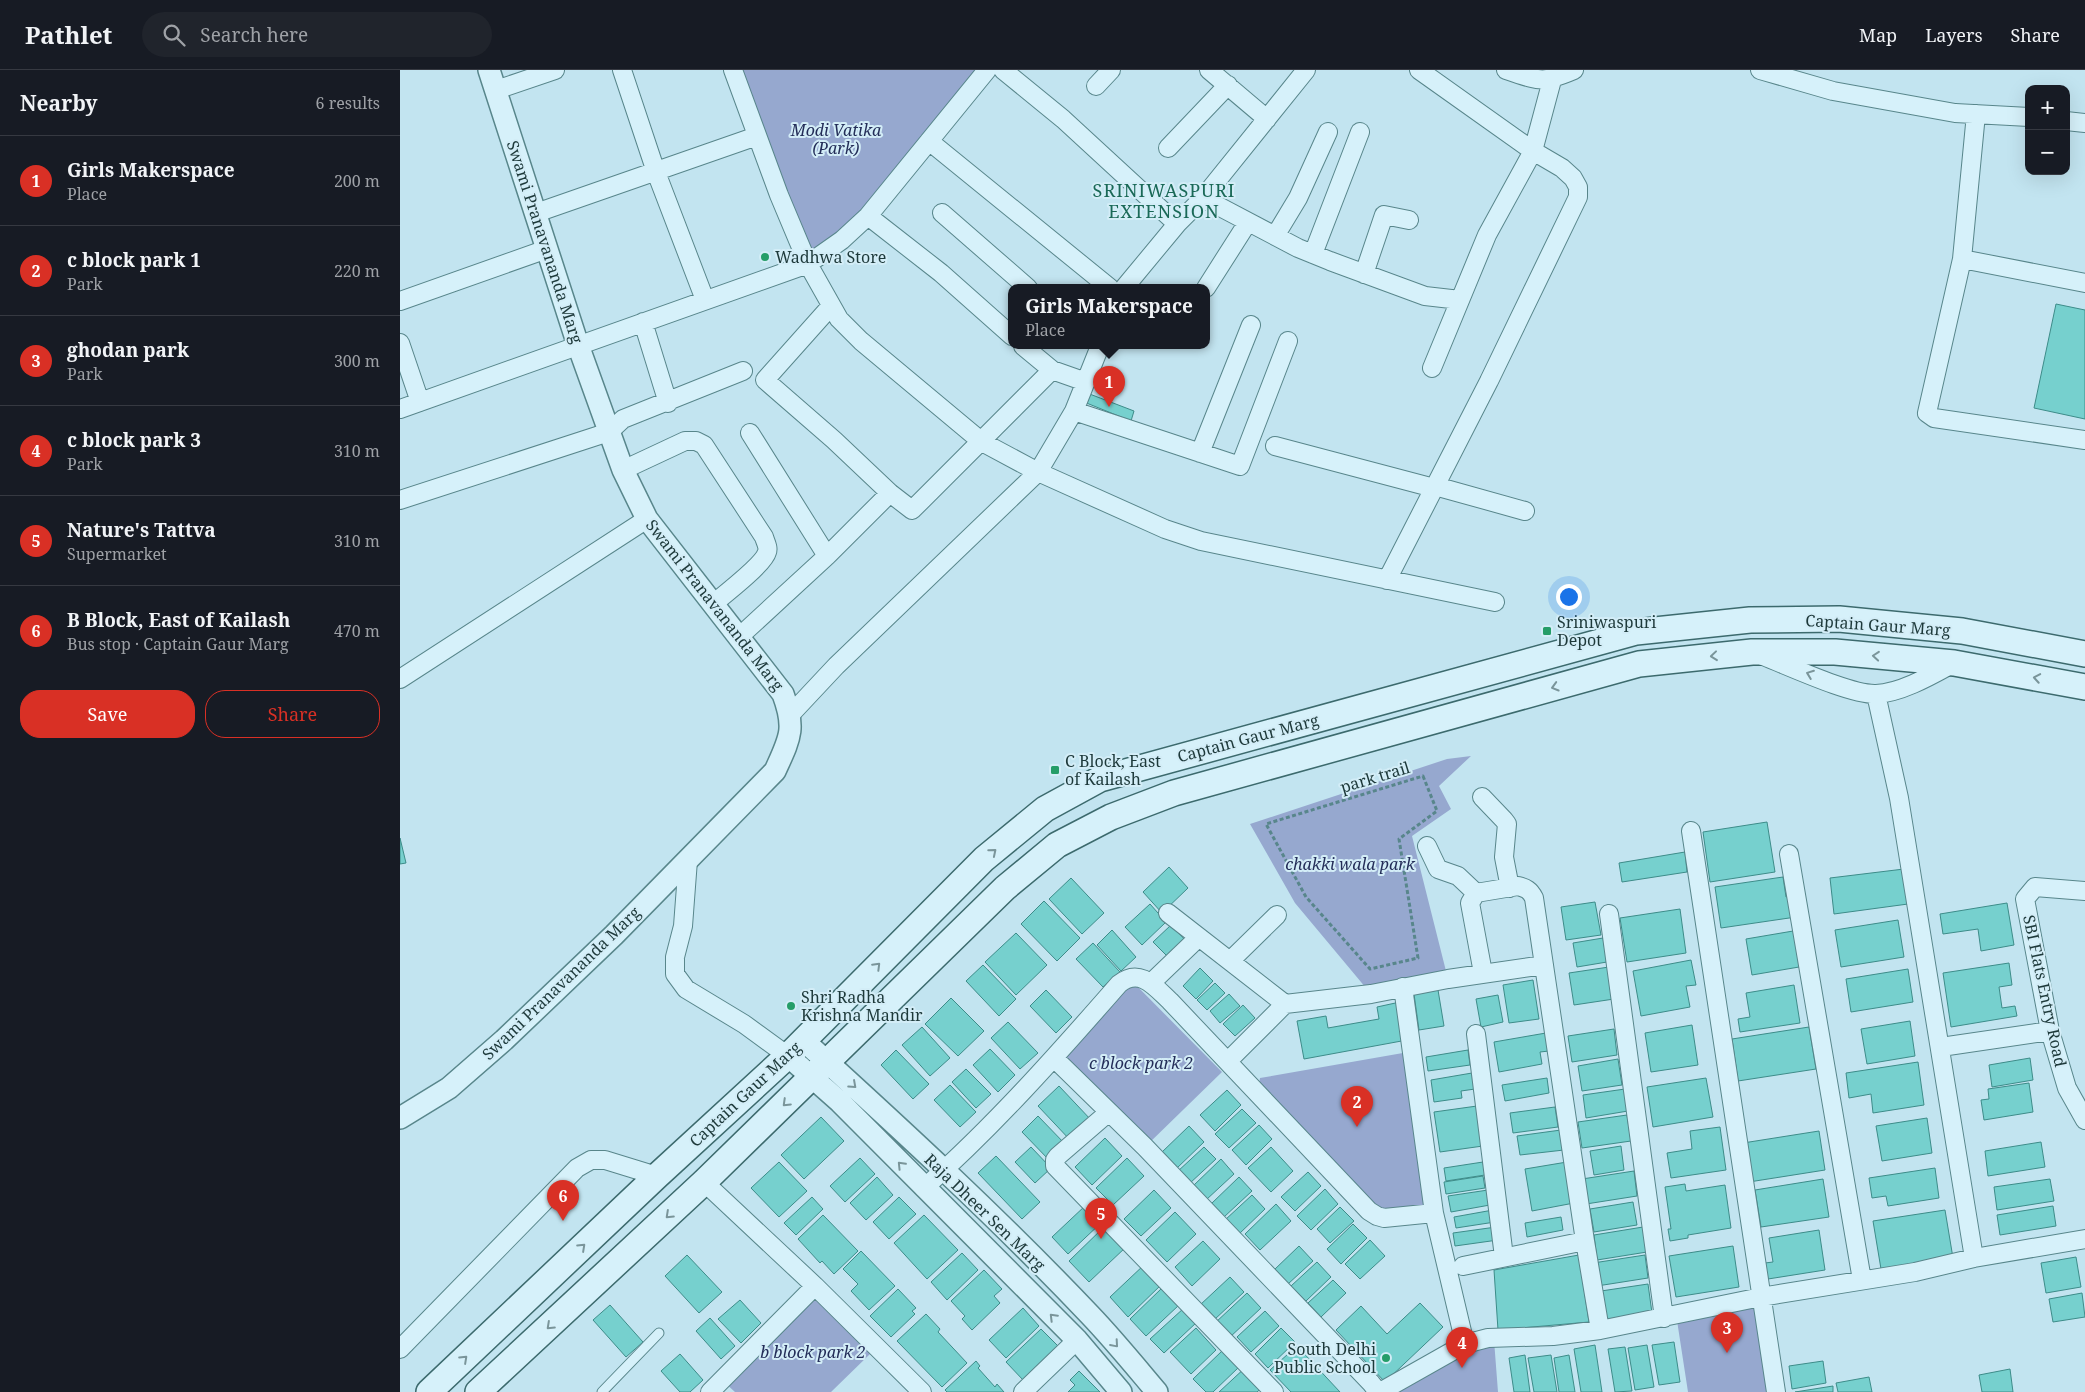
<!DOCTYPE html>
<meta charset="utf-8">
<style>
body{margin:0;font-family:"Noto Serif",serif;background:#20242c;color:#f1f3f6}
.controls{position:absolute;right:15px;top:15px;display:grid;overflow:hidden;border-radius:10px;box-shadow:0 5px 20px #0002}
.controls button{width:45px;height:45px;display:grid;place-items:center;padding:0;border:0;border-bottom:1px solid #363941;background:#171b24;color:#f1f3f6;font:25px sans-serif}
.you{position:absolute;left:1168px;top:526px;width:18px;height:18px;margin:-12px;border:4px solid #fff;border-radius:50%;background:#1a73e8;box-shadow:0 0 0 8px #1a73e833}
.badge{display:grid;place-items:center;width:32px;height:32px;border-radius:50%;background:#d93025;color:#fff;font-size:16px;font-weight:700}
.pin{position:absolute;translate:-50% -41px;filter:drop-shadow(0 1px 2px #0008)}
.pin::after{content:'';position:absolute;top:26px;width:18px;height:15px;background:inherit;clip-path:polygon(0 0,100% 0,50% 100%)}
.popup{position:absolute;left:608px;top:214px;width:202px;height:65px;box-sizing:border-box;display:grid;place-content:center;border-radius:10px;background:#171b24;filter:drop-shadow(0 1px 4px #0005);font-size:16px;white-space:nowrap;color:#9ea1a6}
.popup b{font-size:19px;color:#f1f3f6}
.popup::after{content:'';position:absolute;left:50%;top:100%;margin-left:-10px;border:10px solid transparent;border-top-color:#171b24}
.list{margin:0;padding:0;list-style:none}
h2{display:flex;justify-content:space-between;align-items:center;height:65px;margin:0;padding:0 20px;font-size:21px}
h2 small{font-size:16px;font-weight:400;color:#9ea1a6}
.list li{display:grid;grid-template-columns:32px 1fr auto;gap:15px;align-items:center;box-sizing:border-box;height:90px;padding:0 20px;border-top:1px solid #363941}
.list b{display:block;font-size:19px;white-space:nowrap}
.list p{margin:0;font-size:16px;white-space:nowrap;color:#9ea1a6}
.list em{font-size:16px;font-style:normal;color:#9ea1a6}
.actions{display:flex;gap:10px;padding:15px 20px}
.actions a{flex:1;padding:11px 0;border:1px solid #d93025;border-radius:20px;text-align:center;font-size:18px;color:#d93025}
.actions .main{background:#d93025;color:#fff}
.icon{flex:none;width:28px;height:28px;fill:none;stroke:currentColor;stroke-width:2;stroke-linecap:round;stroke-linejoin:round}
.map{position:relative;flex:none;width:1685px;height:1322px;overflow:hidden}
header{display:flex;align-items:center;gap:30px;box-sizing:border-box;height:70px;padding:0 25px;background:#171b24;border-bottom:1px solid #363941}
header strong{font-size:24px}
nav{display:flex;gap:28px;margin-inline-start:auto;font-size:18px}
.search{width:350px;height:45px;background:#20242c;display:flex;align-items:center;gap:12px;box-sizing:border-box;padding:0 18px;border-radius:28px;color:#9ea1a6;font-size:19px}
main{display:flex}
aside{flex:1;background:#171b24}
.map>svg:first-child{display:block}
.green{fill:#96a8cf}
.building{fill:#76d0ce;stroke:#3d8c89}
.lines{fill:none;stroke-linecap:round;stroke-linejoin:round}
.service-casing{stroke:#58868b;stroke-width:11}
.minor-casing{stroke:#58868b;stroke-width:20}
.tertiary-casing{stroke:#58868b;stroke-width:24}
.secondary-casing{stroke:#3c6a6d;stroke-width:28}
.path{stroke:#58868b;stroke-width:3;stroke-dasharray:4 2.5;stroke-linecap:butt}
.service{stroke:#d6f1fa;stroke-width:9}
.minor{stroke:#d6f1fa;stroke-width:18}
.tertiary{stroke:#d6f1fa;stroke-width:21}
.secondary{stroke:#d6f1fa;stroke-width:25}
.oneway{stroke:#7a959a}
.poi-dot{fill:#259d68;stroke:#d3edf7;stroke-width:2}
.labels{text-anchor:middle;stroke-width:4;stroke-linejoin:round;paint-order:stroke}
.park-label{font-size:16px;font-style:italic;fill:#232d58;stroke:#d3edf7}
.street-label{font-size:16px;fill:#1d393a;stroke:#d3edf7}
.poi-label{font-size:16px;fill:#1d393a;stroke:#d3edf7;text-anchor:start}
.neighbourhood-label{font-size:18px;letter-spacing:1px;fill:#1a6957;stroke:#d3edf7}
</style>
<header>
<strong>Pathlet</strong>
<div class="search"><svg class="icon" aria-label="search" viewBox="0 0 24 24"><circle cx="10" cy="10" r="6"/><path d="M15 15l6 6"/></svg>Search here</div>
<nav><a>Map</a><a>Layers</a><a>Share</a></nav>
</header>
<main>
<aside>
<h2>Nearby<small>6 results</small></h2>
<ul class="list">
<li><span class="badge">1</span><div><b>Girls Makerspace</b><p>Place</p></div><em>200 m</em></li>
<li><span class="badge">2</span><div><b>c block park 1</b><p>Park</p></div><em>220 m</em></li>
<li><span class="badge">3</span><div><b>ghodan park</b><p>Park</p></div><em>300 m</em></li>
<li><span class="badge">4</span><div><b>c block park 3</b><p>Park</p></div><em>310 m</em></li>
<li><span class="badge">5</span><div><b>Nature's Tattva</b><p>Supermarket</p></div><em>310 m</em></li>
<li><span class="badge">6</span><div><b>B Block, East of Kailash</b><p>Bus stop · Captain Gaur Marg</p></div><em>470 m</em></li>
</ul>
<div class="actions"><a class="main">Save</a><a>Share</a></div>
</aside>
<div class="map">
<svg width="1685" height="1322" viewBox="0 0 1685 1322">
<rect width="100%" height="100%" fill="#c2e4f0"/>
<path class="green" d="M339 0H575L577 12 445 164 405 184Z
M1071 686 1039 716 1051 739 1012 766 1048 909 971 924 895 833 850 754 1047 689Z
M732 911 822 1002 745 1077 665 987Z
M1020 980 1044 1153 980 1155 857 1027 860 1008Z
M413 1225 470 1284 431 1322H335L324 1312Z
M1365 1229 1378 1322H1288L1276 1244Z
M1094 1270 1098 1322H990L1065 1274Z"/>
<path class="building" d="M1656 234 1685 240V349L1634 338Z
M687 323 734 341 731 351 684 332Z
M1367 752 1375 802 1310 812 1303 762Z
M0 768 6 793 0 794Z
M1285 782 1287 802 1222 812 1219 793Z
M769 797 788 818 762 843 743 822Z
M1504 799 1508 834 1434 844 1430 808Z
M1383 807 1386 827 1393 825 1396 847 1321 858 1315 817Z
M671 808 704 843 682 864 649 829Z
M644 831 680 868 657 891 621 854Z
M1195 832 1201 865 1166 870 1161 837Z
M1607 833 1614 875 1581 881 1578 859 1543 864 1540 844Z
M750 834 766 852 742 875 725 857Z
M1280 839 1286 883 1227 892 1220 848Z
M1498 850 1504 887 1441 897 1435 860Z
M771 855 788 873 770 889 753 872Z
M712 860 736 887 721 901 697 875Z
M1399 860 1405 896 1352 905 1346 869Z
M616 863 647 895 616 925 585 892Z
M1203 868 1207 892 1177 897 1173 873Z
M693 873 720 902 703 917 676 889Z
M1291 890 1296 915 1286 916 1290 937 1241 946 1233 901Z
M1609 893 1612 915 1599 917 1602 938 1615 936 1617 946 1551 957 1543 903Z
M583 895 616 929 599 946 566 911Z
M1209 897 1214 929 1174 935 1169 903Z
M800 898 813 911 796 929 783 916Z
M1508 899 1513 932 1451 942 1446 909Z
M1133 910 1139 949 1109 953 1103 915Z
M815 913 825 923 807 940 797 930Z
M1394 915 1400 953 1340 962 1338 949 1350 947 1346 923Z
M646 920 672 947 656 963 630 936Z
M1038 920 1044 956 1019 960 1014 924Z
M829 924 840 936 820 953 810 941Z
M1098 925 1103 952 1081 957 1076 929Z
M551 928 584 961 558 986 525 954Z
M1000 932 1007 970 904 989 897 951 926 946 928 958 979 949 977 937Z
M843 935 855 948 835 966 823 954Z
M1510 951 1515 986 1467 994 1461 959Z
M608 952 638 983 620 999 591 968Z
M1292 955 1298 995 1251 1002 1245 963Z
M522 957 550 988 530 1006 502 975Z
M1409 957 1416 999 1338 1011 1332 969Z
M1214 959 1217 985 1172 992 1168 966Z
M1146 963 1149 981 1140 982 1142 994 1099 1002 1094 972Z
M590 979 615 1005 598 1022 573 995Z
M496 980 529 1014 513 1029 481 995Z
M1068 980 1070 995 1028 1001 1026 987Z
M1630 988 1633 1010 1592 1017 1589 995Z
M1218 989 1222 1015 1182 1021 1178 996Z
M1518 992 1524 1035 1473 1043 1471 1024 1449 1028 1446 1003Z
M566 999 591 1024 576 1038 552 1012Z
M1072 1003 1075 1019 1061 1021 1062 1028 1034 1032 1031 1010Z
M1147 1008 1149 1023 1105 1031 1102 1015Z
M1306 1008 1313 1047 1253 1057 1247 1017Z
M1629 1013 1633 1042 1584 1050 1581 1030 1589 1029 1588 1019Z
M550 1015 576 1042 560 1057 534 1030Z
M659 1016 692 1051 671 1071 638 1036Z
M1225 1019 1228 1041 1186 1048 1183 1025Z
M827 1020 841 1035 815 1061 800 1045Z
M1077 1036 1083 1076 1040 1082 1034 1042Z
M1155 1037 1158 1057 1113 1063 1110 1043Z
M842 1039 856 1053 829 1078 815 1064Z
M1227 1045 1231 1071 1182 1078 1178 1052Z
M638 1046 666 1075 650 1091 622 1062Z
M421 1047 444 1071 404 1109 381 1085Z
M1527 1048 1532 1083 1482 1091 1476 1056Z
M859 1055 872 1069 846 1095 832 1080Z
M789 1056 804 1072 776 1099 761 1083Z
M1320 1057 1326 1100 1271 1108 1267 1083 1292 1079 1290 1061Z
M1161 1060 1164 1080 1120 1085 1117 1066Z
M1419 1061 1425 1100 1349 1112 1343 1073Z
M705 1068 722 1086 692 1115 675 1097Z
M1641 1072 1645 1097 1588 1106 1585 1081Z
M1221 1076 1224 1100 1194 1105 1190 1081Z
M631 1077 651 1098 635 1113 615 1092Z
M804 1077 816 1089 789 1114 777 1102Z
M871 1077 893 1101 871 1122 848 1098Z
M596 1086 640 1132 622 1149 578 1103Z
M460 1088 475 1104 445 1132 430 1116Z
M727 1088 744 1106 713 1135 696 1118Z
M821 1089 834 1104 806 1130 793 1116Z
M379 1092 407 1121 379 1147 351 1118Z
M1083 1092 1085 1105 1046 1111 1044 1098Z
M1167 1092 1174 1133 1132 1141 1125 1099Z
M1535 1098 1539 1128 1488 1136 1486 1126 1472 1128 1469 1108Z
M1234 1101 1237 1126 1186 1134 1182 1109Z
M908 1102 921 1116 895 1141 881 1127Z
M1083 1106 1085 1118 1046 1124 1044 1112Z
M477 1107 493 1125 466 1150 450 1133Z
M839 1107 852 1121 824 1147 811 1134Z
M1423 1109 1429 1147 1361 1157 1355 1120Z
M1650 1109 1654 1131 1597 1140 1594 1117Z
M1285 1114 1286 1121 1325 1115 1331 1158 1288 1165V1168L1270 1171 1268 1159H1271L1265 1117Z
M925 1119 938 1134 911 1160 897 1146Z
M754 1120 771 1138 741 1166 724 1149Z
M1088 1120 1090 1135 1051 1142 1048 1126Z
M852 1125 865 1139 839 1164 825 1150Z
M412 1127 423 1139 396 1165 384 1153Z
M499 1127 516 1144 489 1169 473 1152Z
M1233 1132 1237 1155 1194 1162 1190 1139Z
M876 1134 891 1151 860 1180 845 1164Z
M686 1135 702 1152 668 1184 652 1167Z
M1653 1136 1656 1156 1600 1165 1597 1145Z
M940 1137 954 1151 930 1173 917 1159Z
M1093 1140 1095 1152 1056 1158 1054 1147Z
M1545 1140 1553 1188 1481 1199 1473 1151Z
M775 1142 796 1164 767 1192 746 1170Z
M423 1145 458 1181 434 1204 422 1191 420 1193 398 1169Z
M524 1145 558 1180 527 1209 494 1173Z
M1161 1147 1163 1160 1127 1167 1125 1153Z
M953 1154 967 1168 941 1194 927 1179Z
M706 1155 726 1177 689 1212 669 1191Z
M1096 1157 1098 1170 1055 1176 1053 1163Z
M1243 1157 1247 1182 1197 1190 1194 1165Z
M1419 1160 1425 1200 1368 1209 1365 1193 1373 1192 1369 1168Z
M970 1170 985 1186 960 1209 945 1194Z
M803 1171 820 1189 792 1216 775 1197Z
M899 1176 913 1191 888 1214 874 1200Z
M1333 1176 1339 1217 1276 1227 1269 1186Z
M461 1181 495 1216 469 1240 451 1221 458 1214 443 1199Z
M562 1183 578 1200 547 1230 531 1212Z
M287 1185 322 1222 299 1243 265 1206Z
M1179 1185 1189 1252 1098 1260 1094 1200Z
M1245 1185 1248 1208 1197 1216 1193 1193Z
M1676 1187 1681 1217 1646 1223 1641 1193Z
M917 1192 931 1207 906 1231 891 1216Z
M745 1194 763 1213 728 1247 710 1227Z
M584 1200 602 1219 594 1226 600 1233 572 1260 562 1249 565 1246 551 1231Z
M830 1207 844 1222 814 1250 800 1235Z
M933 1210 946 1223 921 1247 908 1233Z
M1248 1214 1252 1243 1205 1250 1201 1221Z
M762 1218 779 1235 746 1266 730 1249Z
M498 1219 516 1238 512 1241 515 1244 491 1267 470 1246Z
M847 1223 861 1238 829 1268 815 1253Z
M1682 1223 1685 1247 1653 1252 1649 1229Z
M340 1230 361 1253 341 1273 318 1249Z
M1020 1233 1043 1257 985 1312 936 1260 961 1236 987 1264Z
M210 1235 243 1272 226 1287 193 1250Z
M623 1238 639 1256 606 1288 589 1270Z
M784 1238 797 1252 764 1283 750 1269Z
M865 1241 879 1256 851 1282 837 1267Z
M526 1244 540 1259 538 1262 567 1293 542 1317 497 1271Z
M310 1248 335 1276 321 1289 296 1261Z
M796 1258 816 1280 791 1304 770 1282Z
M881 1258 895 1272 868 1298 855 1284Z
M641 1259 660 1278 624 1311 606 1292Z
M1274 1272 1280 1312 1259 1315 1252 1275Z
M1195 1275 1202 1322H1181L1174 1279Z
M1247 1275 1254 1317 1235 1320 1228 1278Z
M897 1276 940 1322H891L870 1300Z
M1225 1277 1232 1321 1215 1322 1208 1279Z
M823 1280 839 1297 813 1322H806L793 1309Z
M280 1284 303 1310 290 1322H280L261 1301Z
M1125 1285 1130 1322H1114L1109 1288Z
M1151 1285 1157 1322H1134L1128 1288Z
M1169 1285 1175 1322H1159L1154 1288Z
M576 1291 580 1296 578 1298 595 1317 597 1314 604 1322H547L545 1320Z
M1423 1291 1426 1313 1392 1319 1389 1296Z
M847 1296 865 1315 857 1322H819Z
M1610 1299 1613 1322H1582L1579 1305Z
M679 1301 700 1322H668L675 1315 670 1310Z
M1469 1307 1472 1322H1438L1436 1313Z
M1433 1316V1322H1395Z"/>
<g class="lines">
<g class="service-casing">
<path id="service" d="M202 1322 259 1263"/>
</g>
<g class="minor-casing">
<path id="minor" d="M222 0 256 102 305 230
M333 0 379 125 408 194 439 249 461 271 582 372 638 402 765 459 801 471 1095 532
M603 0 663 49 777 154
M809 0 867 49
M1106 0C1140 11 1141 14 1174 0
M1360 0 1433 21 1555 43 1629 47
M696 16 711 0
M96 20 155 0
M1576 44 1562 189 1527 343 1534 348 1685 370
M1666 51 1685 53
M529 71 710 218
M768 78 828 15
M803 128 898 178 930 191 1025 226 1060 230
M136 143 357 66
M542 143 628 218
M468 146 541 203 612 266
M875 166 898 128 928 62
M913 184 960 62
M1562 189 1685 213
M964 204 984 145 1009 150
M724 218 777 154 803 128 906 0
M806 218 848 152
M0 231 147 179
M431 236 365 310 434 370 490 423 512 440 652 300
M243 252 268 333
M0 273 20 332
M623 276 652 300 686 312
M1032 298 1087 165 1133 81 1152 10
M0 339 408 194 442 170 468 146 587 0
M674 341 840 396 888 271
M350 363 427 486
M875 376 1034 418
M800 383 851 255
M223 400 285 371H296L304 375 364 467C365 471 369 478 367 482 364 494 324 525 313 534
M1035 416 1125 441
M0 430 209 362 223 349 343 301
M987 510 1089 311 1178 127V117L1173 108 1162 98 1133 81 1019 0
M339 567 427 486 490 423
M1363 586C1389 596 1451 625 1476 624 1501 623 1532 605 1554 593
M0 609 247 449
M1476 624 1499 728 1574 1188
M391 644 436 596 638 402 674 341 700 276
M1082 727 1104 750 1107 754 1104 787 1110 818
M1291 761 1376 1322
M1027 776 1038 799 1058 806 1076 823
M1389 784 1462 1210
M288 790 283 856 275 887V904L286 919 344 954 388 986
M1685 821 1635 817 1625 829 1650 961 1667 1018 1685 1050
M768 843 885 934
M1209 844 1264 1248
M830 891 877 845
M1083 903 1070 833 1076 823 1118 816C1126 818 1130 820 1134 828L1185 1171 1200 1260
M751 913 799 867
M1003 917 1034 1143 1065 1274
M1076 964 1104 1187
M1541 977 1650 961
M654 988 745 1077 971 1313 978 1322
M828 991 885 934 971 924 1048 909 1144 895
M709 1042 658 1086 655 1090V1096L874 1322
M304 1112 415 1216 522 1322
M524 1118C594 1056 657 985 719 914 740 897 755 917 770 931L969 1141 977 1146 984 1148 1034 1143
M1063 1196 1185 1171
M0 1279 177 1098 191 1090H205L257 1106
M310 1322 415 1216
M623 1322 677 1270
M980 1322 1065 1274 1088 1268 1153 1266 1200 1260 1361 1227 1515 1202 1574 1188 1685 1169"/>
</g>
<g class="tertiary-casing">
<path id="tertiary" d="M403 970C501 1059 599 1149 690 1245 713 1269 735 1296 757 1322
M388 986 440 1032 677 1270 721 1322
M0 1048 49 1018 104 970 214 865 375 701C390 668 396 659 383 624L247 449 223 400 178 275 89 0"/>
</g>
<g class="secondary-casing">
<path id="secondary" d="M29 1322 257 1106 393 981 584 789 645 739 700 709 1236 562 1350 550 1439 549 1562 561 1685 584
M78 1322 304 1112 605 818 657 775 711 747 774 723 1239 594 1352 582H1435L1554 593 1685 617"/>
</g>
<path class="path" d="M1023 706 1037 741 999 769 1018 888 970 899 906 827 866 754Z"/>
<use href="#service" class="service"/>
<use href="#minor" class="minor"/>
<use href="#tertiary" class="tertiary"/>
<use href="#secondary" class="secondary"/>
</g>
<defs><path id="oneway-chevron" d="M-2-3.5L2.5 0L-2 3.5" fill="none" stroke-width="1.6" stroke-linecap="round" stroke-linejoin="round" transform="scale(1.25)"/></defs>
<g class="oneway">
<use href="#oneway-chevron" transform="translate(1314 586) rotate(174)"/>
<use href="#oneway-chevron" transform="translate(1476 586) rotate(-175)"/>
<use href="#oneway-chevron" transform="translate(1410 604) rotate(-159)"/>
<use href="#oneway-chevron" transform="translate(1637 608) rotate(-170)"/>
<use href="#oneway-chevron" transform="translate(1155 617) rotate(164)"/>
<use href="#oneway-chevron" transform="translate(593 782) rotate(-40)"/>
<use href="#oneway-chevron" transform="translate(477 896) rotate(-45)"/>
<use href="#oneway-chevron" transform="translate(453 1015) rotate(42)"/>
<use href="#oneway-chevron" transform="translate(386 1033) rotate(136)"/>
<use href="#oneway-chevron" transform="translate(501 1095) rotate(-134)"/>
<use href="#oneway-chevron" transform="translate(269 1145) rotate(137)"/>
<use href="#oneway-chevron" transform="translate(182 1177) rotate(-43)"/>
<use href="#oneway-chevron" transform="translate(653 1247) rotate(-135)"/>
<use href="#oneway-chevron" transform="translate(150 1256) rotate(137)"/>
<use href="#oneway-chevron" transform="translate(715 1274) rotate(49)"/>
<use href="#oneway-chevron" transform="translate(64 1289) rotate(-43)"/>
</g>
<g class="poi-dot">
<circle cx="365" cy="187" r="5"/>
<rect x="1142" y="556" width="10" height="10" rx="2.5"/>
<rect x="650" y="695" width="10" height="10" rx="2.5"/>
<circle cx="391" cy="936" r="5"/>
<circle cx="986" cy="1288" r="5"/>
</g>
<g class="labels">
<g class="park-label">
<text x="436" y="66">Modi Vatika<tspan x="436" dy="18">(Park)</tspan></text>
<text x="950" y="800">chakki wala park</text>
<text x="741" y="999">c block park 2</text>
<text x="413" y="1288">b block park 2</text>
</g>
<g class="street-label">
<text transform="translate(145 172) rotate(72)" y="6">Swami Pranavananda Marg</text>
<text transform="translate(315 535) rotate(52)" y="6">Swami Pranavananda Marg</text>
<text transform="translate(1478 555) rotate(4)" y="6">Captain Gaur Marg</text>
<text transform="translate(848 668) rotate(-15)" y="6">Captain Gaur Marg</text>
<text transform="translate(975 707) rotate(-17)" y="6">park trail</text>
<text transform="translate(161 913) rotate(-44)" y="6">Swami Pranavananda Marg</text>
<text transform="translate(1645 921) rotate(78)" y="6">SBI Flats Entry Road</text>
<text transform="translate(345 1024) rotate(-43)" y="6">Captain Gaur Marg</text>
<text transform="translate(585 1142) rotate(44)" y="6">Raja Dheer Sen Marg</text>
</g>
<g class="poi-label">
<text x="375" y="193">Wadhwa Store</text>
<text x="1157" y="558">Sriniwaspuri<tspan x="1157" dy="18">Depot</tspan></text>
<text x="665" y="697">C Block, East<tspan x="665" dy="18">of Kailash</tspan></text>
<text x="401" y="933">Shri Radha<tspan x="401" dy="18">Krishna Mandir</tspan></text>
<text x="976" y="1285" text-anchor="end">South Delhi<tspan x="976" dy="18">Public School</tspan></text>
</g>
<g class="neighbourhood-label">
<text x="764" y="127">SRINIWASPURI<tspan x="764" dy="21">EXTENSION</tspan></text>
</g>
</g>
</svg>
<div class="controls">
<button>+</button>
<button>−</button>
</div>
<div class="you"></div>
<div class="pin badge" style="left:709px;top:337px">1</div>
<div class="popup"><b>Girls Makerspace</b>Place</div>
<div class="pin badge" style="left:957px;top:1057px">2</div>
<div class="pin badge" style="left:1327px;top:1283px">3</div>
<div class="pin badge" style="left:1062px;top:1298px">4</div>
<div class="pin badge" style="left:701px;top:1169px">5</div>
<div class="pin badge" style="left:163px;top:1151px">6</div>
</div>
</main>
